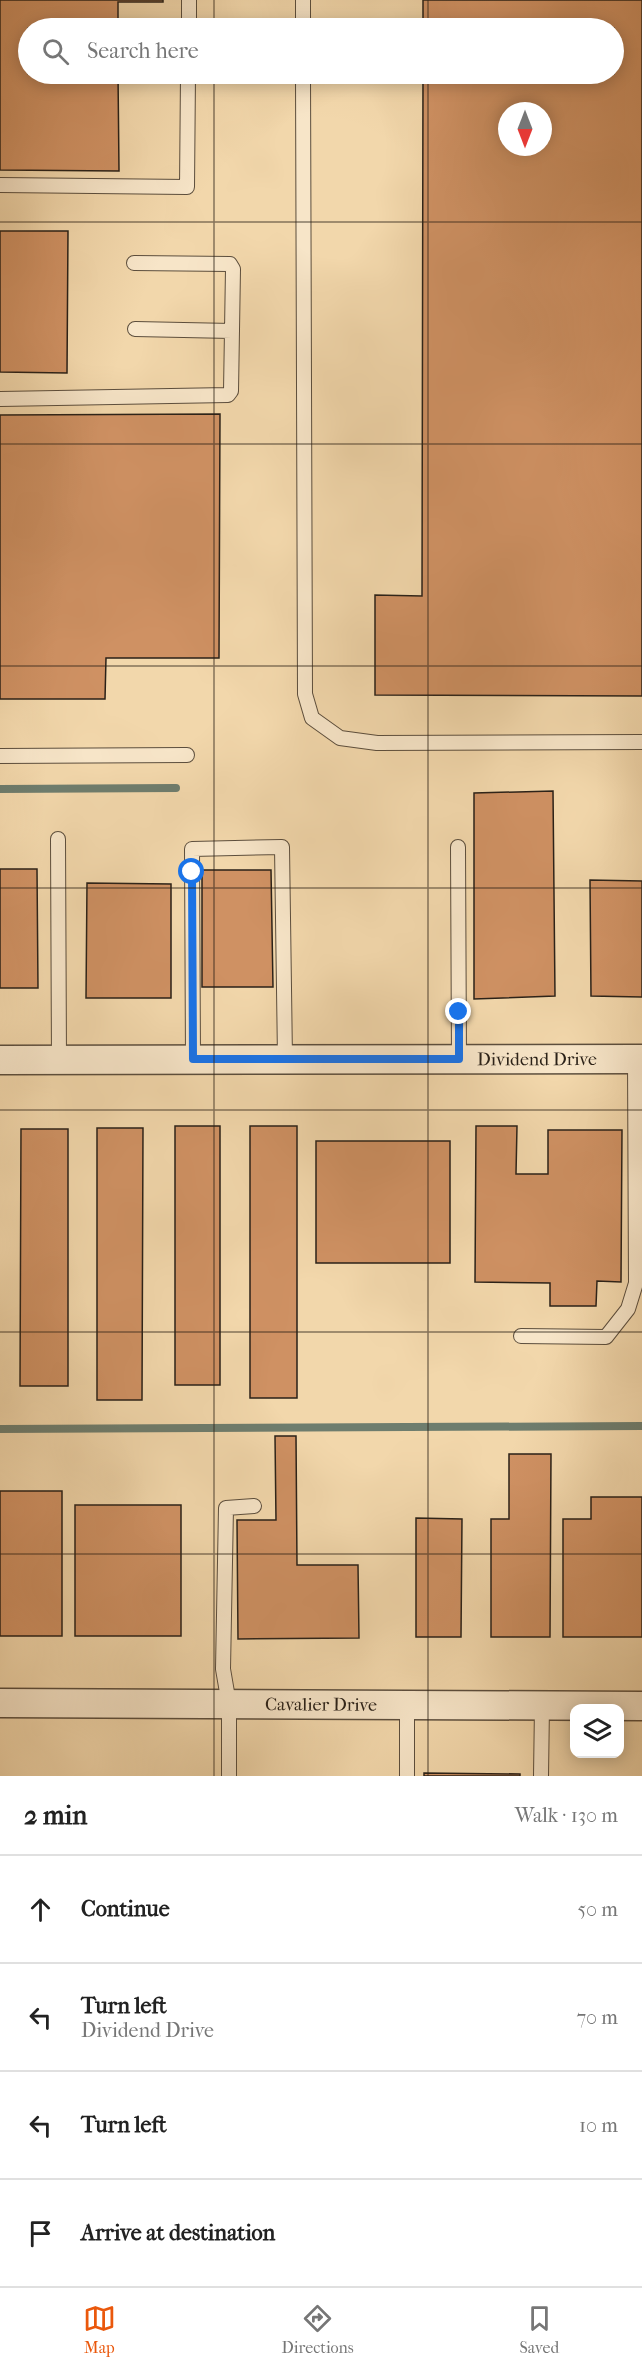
<!DOCTYPE html>
<meta charset="utf-8">
<style>
body{margin:0;font-family:"IM FELL French Canon",serif;background:#f6f6f6;color:#222}
.controls{position:absolute;right:18px;bottom:18px;display:grid;overflow:hidden;border-radius:12px;box-shadow:0 3px 15px #0003}
.controls button{width:54px;height:54px;display:grid;place-items:center;padding:0;border:0;border-bottom:2px solid #e0e0e0;background:#fff;color:#222;font:30px sans-serif}
.compass{position:absolute;left:498px;top:102px;width:54px;height:54px;border-radius:50%;background:#fff;box-shadow:0 3px 15px #0003;rotate:180deg}
.stop{position:absolute;width:18px;height:18px;margin:-14px;border:4px solid #1a73e8;border-radius:50%;background:#fff}
.stop.end{background:#1a73e8;border-color:#fff;box-shadow:0 2px 6px #0008}
.list{margin:0;padding:0;list-style:none}
h2{display:flex;justify-content:space-between;align-items:center;height:78px;margin:0;padding:0 24px;font-size:26px}
h2 small{font-size:20px;font-weight:400;color:#767676}
.list li{display:grid;grid-template-columns:39px 1fr auto;gap:18px;align-items:center;box-sizing:border-box;height:108px;padding:0 24px;border-top:2px solid #e0e0e0}
.list b{display:block;font-size:22px;white-space:nowrap}
.list p{margin:0;font-size:20px;white-space:nowrap;color:#767676}
.list em{font-size:20px;font-style:normal;color:#767676}
.icon{flex:none;width:33px;height:33px;fill:none;stroke:currentColor;stroke-width:2;stroke-linecap:round;stroke-linejoin:round}
.map{position:relative;flex:none;width:642px;height:1776px;overflow:hidden}
.search{position:absolute;background:#fff;box-shadow:0 3px 15px #0003;left:18px;right:18px;top:18px;height:66px;display:flex;align-items:center;gap:15px;box-sizing:border-box;padding:0 21px;border-radius:33px;color:#767676;font-size:22px}
.sheet{height:510px;background:#fff}
nav{display:flex;justify-content:space-around;align-items:center;box-sizing:border-box;height:84px;border-top:2px solid #e0e0e0;background:#fff;font-size:16px;color:#767676}
nav a{display:grid;justify-items:center;gap:3px}
nav .on{color:#ea580c}
.map>svg:first-child{display:block}
.lines{fill:none;stroke-linecap:round;stroke-linejoin:round}
.stream{stroke:#6e7d6e;stroke-width:8}
.building{fill:#cf9163;stroke:#2a2118;stroke-width:1.5;fill-rule:evenodd}
.service-casing{stroke:#5c4e3d;stroke-width:16}
.minor-casing{stroke:#5c4e3d;stroke-width:31}
.service{stroke:#f7e5c8;stroke-width:14}
.minor{stroke:#f7e5c8;stroke-width:28}
.route{stroke:#1a73e8;stroke-width:8}
.grid{fill:none;stroke:#2a2118;stroke-width:1.5;stroke-opacity:0.55}
.labels{text-anchor:middle;stroke-width:5;stroke-linejoin:round;paint-order:stroke}
.street-label{font-size:18px;fill:#2a2118;stroke:#f7e5c8}
</style>
<div class="map">
<svg width="642" height="1776" viewBox="0 0 642 1776">
<rect width="100%" height="100%" fill="#f2d7ab"/>
<filter id="stains"><feTurbulence type="fractalNoise" baseFrequency=".00333" numOctaves="4"/><feColorMatrix values="0 0 0 0 .2 0 0 0 0 .09 0 0 0 0 .02 0 0 0 .5 -.17"/></filter>
<radialGradient id="worn" r=".72"><stop offset=".6" stop-color="#630" stop-opacity="0"/><stop offset="1" stop-color="#630" stop-opacity=".3"/></radialGradient>
<g class="lines">
<path class="stream" d="M0 789 176 788
M0 1429 642 1426"/>
</g>
<path class="building" d="M0 0H163V2H118V28H28V74H118L119 171 0 170Z
M423 0H642V696L375 695V595L422 596 423 74H614V28H423ZM507 111H543V147H507Z
M0 231H68L67 373 0 372Z
M220 414 219 658H106L105 699H0V415Z
M553 791 555 996 474 999V793Z
M0 869H37L38 988H0Z
M202 870H271L273 987H202Z
M590 880 642 881V997L591 996Z
M87 883 171 884V998H86Z
M175 1126H220V1385H175Z
M250 1126H297V1398H250Z
M476 1126H517L516 1174H548V1130H622L621 1282 597 1281 596 1306H550V1283L475 1282Z
M97 1128H143L142 1400H97Z
M21 1129H68V1386H20Z
M316 1141H450V1263H316Z
M275 1436H296L297 1565H358L359 1638 238 1639 237 1520H276Z
M509 1454H551L550 1637H491V1519H509Z
M0 1491H62V1636H0Z
M591 1497H642V1637H563V1519H591Z
M75 1505H181V1636H75Z
M416 1518 462 1519 461 1637H416Z
M424 1773 520 1774V1776H424Z"/>
<g class="lines">
<g class="service-casing">
<path id="service" d="M303 0V28
M189 28V0
M303 74 305 694 312 718 340 738 377 743 642 742
M0 185 187 187 188 74
M135 329 232 331
M0 399 228 395 231 391 233 269 230 264 134 263
M0 756 187 755
M58 839 59 1060
M458 847 459 1059
M193 1059 192 849 282 847 285 1059
M521 1336 606 1337 628 1309 636 1283 635 1059
M229 1776V1704L223 1669 226 1508 254 1506
M407 1776V1705
M541 1776 542 1706"/>
</g>
<g class="minor-casing">
<g id="minor">
<path id="s1" d="M0 1060 642 1059"/>
<path id="s2" d="M0 1703 642 1706"/>
</g>
</g>
<use href="#service" class="service"/>
<use href="#minor" class="minor"/>
</g>
<g class="lines">
<path class="route" d="M192 872 193 1059H459V1012"/>
</g>
<path class="grid" d="M214 0V28M428 0V28M214 74V1776M428 74V1776M0 222H642M0 444H642M0 666H642M0 888H642M0 1110H642M0 1332H642M0 1554H642"/>
<g class="labels">
<g class="street-label">
<text dy="6" stroke="none"><textPath href="#s1" startOffset="537">Dividend Drive</textPath></text>
<text dy="6" stroke="none"><textPath href="#s2" startOffset="321">Cavalier Drive</textPath></text>
</g>
</g>
<rect width="100%" height="100%" filter="url(#stains)"/>
<rect width="100%" height="100%" fill="url(#worn)"/>
</svg>
<div class="controls">
<button><svg class="icon" aria-label="layers" viewBox="0 0 24 24"><path d="M12 4l9 5-9 5-9-5zM3 14l9 5 9-5"/></svg></button>
</div>
<svg class="compass" viewBox="-18 -18 36 36"><path d="M0-13l5 13h-10z" fill="#e53935"/><path d="M0 13l5-13h-10z" fill="#767676"/></svg>
<div class="stop" style="left:192px;top:872px"></div>
<div class="stop end" style="left:459px;top:1012px"></div>
<div class="search"><svg class="icon" aria-label="search" viewBox="0 0 24 24"><circle cx="10" cy="10" r="6"/><path d="M15 15l6 6"/></svg>Search here</div>
</div>
<section class="sheet">
<h2>2 min<small>Walk · 130 m</small></h2>
<ul class="list">
<li><svg class="icon" aria-label="ahead" viewBox="0 0 24 24"><path d="M12 20V5M6 11l6-6 6 6"/></svg><div><b>Continue</b></div><em>50 m</em></li>
<li><svg class="icon" aria-label="left" viewBox="0 0 24 24"><path d="M17 20v-9H6M10 6l-5 5 5 5"/></svg><div><b>Turn left</b><p>Dividend Drive</p></div><em>70 m</em></li>
<li><svg class="icon" aria-label="left" viewBox="0 0 24 24"><path d="M17 20v-9H6M10 6l-5 5 5 5"/></svg><div><b>Turn left</b></div><em>10 m</em></li>
<li><svg class="icon" aria-label="arrive" viewBox="0 0 24 24"><path d="M6 21V4h12l-3 4 3 4H6"/></svg><div><b>Arrive at destination</b></div></li>
</ul>
</section>
<nav>
<a class="on"><svg class="icon" aria-label="map" viewBox="0 0 24 24"><path d="M3 6l6-2 6 2 6-2v14l-6 2-6-2-6 2zM9 4v14M15 6v14"/></svg>Map</a>
<a><svg class="icon" aria-label="directions" viewBox="0 0 24 24"><path d="M12 3l9 9-9 9-9-9zM9 14v-3h6M13 9l2 2-2 2"/></svg>Directions</a>
<a><svg class="icon" aria-label="saved" viewBox="0 0 24 24"><path d="M7 4h10v16l-5-4-5 4z"/></svg>Saved</a>
</nav>
